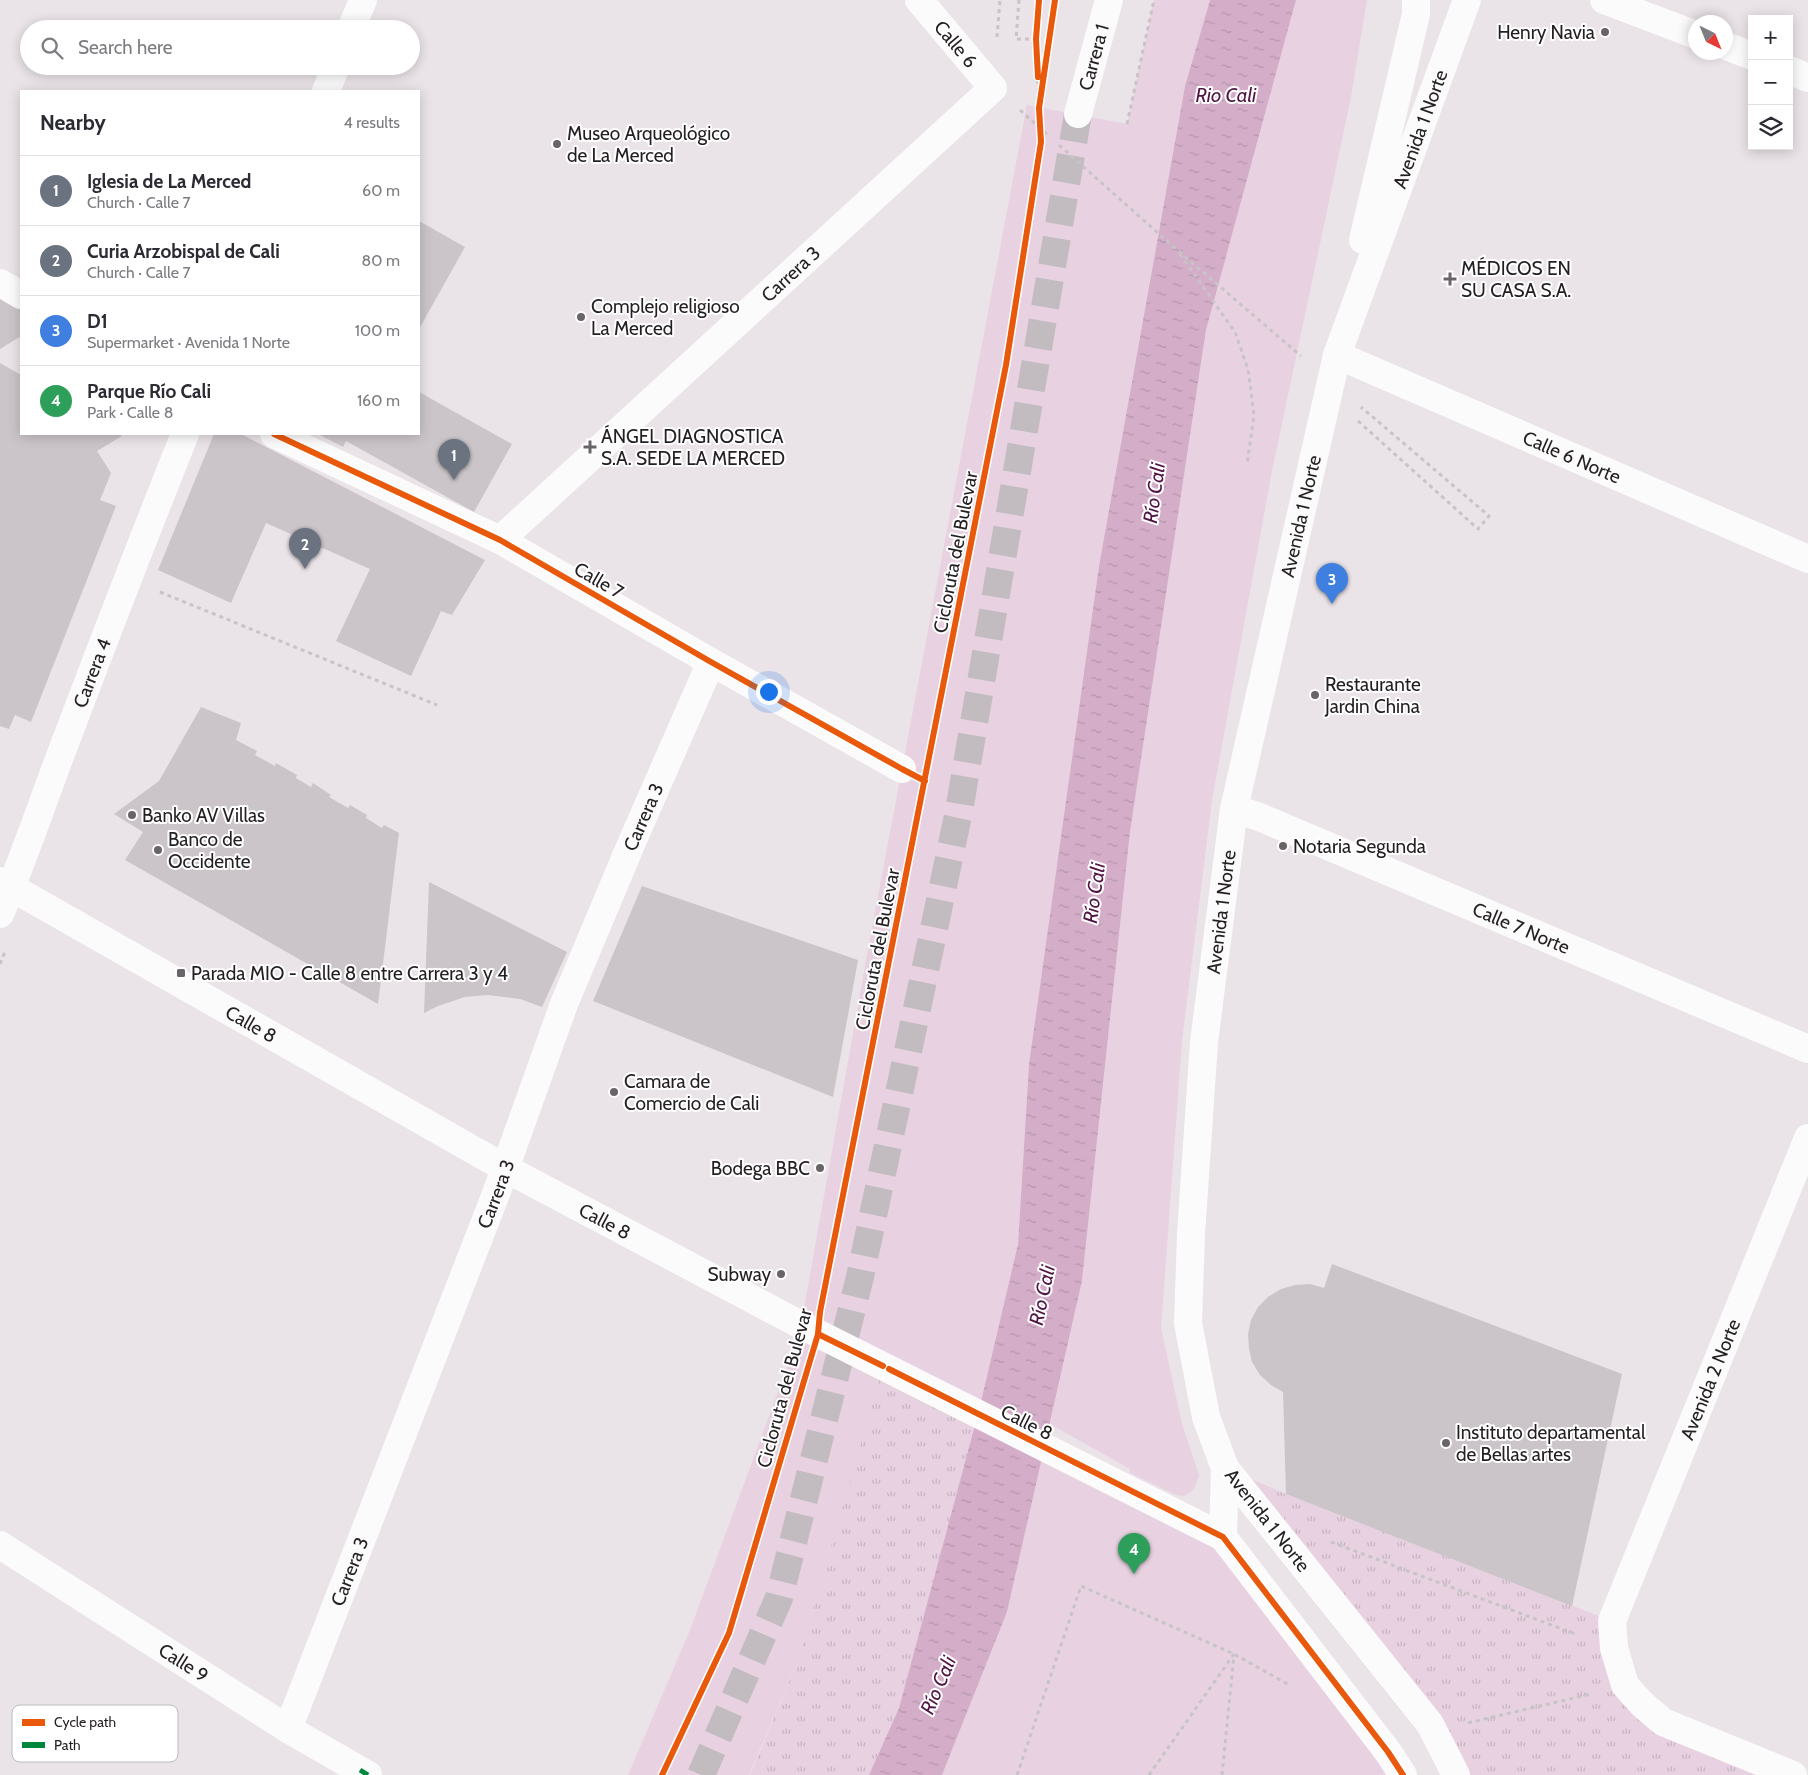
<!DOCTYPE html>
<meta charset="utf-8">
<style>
body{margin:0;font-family:Cabin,sans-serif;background:#f2f2f3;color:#2b2b33}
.controls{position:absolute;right:15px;top:15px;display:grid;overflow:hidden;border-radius:0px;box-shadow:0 2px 12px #0003}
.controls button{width:45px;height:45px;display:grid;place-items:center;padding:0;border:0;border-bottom:1px solid #e1e1e2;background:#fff;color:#2b2b33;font:25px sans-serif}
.compass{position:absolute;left:1688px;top:15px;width:45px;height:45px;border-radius:50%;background:#fff;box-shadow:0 2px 12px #0003;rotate:137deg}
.you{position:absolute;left:768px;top:691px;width:18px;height:18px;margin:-12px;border:4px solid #fff;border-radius:50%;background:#1a73e8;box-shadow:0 0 0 8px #1a73e833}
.badge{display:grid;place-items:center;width:32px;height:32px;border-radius:50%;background:#d93025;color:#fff;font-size:16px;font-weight:700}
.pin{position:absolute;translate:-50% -41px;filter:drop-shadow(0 1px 2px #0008)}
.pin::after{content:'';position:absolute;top:26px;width:18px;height:15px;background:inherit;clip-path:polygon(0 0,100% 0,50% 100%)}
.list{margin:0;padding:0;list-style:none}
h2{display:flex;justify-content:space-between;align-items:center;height:65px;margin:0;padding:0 20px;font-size:21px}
h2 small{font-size:16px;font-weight:400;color:#7c7c81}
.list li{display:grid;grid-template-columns:32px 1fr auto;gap:15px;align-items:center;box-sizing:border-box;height:70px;padding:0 20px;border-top:1px solid #e1e1e2}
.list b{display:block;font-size:19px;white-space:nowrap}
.list p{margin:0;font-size:16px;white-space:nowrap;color:#7c7c81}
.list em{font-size:16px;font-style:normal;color:#7c7c81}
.icon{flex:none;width:28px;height:28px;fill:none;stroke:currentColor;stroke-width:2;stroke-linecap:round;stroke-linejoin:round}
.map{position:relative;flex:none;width:1808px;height:1775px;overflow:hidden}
.search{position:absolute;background:#fff;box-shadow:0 2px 12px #0003;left:20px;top:20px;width:400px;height:55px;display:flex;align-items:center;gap:12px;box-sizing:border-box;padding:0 18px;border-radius:28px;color:#7c7c81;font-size:19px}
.panel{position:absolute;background:#fff;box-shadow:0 2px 12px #0003;left:20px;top:90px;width:400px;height:345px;border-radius:0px}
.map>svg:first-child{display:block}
.grass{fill:url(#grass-tufts)}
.park{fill:#e8d2e1}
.water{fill:url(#water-ripples)}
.building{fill:#cbc5c9}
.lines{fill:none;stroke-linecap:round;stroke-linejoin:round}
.primary-tunnel{stroke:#c2bcc0;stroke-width:28;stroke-dasharray:28 14;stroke-linecap:butt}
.path{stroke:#c8c4c6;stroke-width:3;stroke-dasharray:4 4;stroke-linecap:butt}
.street{stroke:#fcfbfc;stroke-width:28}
.secondary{stroke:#fcfbfc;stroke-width:28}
.primary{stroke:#fcfbfc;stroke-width:28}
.quiet{stroke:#00873e;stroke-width:5;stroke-dasharray:10 5;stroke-linecap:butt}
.cycleway-casing{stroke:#fff;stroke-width:9}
.cycleway{stroke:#e8590c;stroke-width:6}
.poi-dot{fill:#696467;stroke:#fff;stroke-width:2}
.labels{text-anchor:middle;stroke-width:4;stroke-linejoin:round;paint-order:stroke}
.poi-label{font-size:19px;fill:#231f22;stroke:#fff;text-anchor:start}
.street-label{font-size:19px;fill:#231f22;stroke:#fff}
.water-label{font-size:20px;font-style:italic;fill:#511545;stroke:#fff}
.key{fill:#fff;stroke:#bdbcbd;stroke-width:1}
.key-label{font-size:14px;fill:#231f22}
</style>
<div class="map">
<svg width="1808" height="1775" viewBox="0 0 1808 1775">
<defs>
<pattern id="grass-tufts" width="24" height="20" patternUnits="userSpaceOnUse" patternTransform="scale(1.25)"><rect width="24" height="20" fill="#e8d2e1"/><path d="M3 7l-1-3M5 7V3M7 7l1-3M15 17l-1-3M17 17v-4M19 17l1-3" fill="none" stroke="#c7b4c1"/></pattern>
<pattern id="water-ripples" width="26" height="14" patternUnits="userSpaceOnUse" patternTransform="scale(1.25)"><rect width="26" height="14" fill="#d4aec9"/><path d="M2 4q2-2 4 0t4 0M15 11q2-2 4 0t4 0" fill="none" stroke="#b695ac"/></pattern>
</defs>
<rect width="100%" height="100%" fill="#eae3e8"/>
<path class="grass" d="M883 1366 979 1410 899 1708 869 1775H750L797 1663Z
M1225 1468 1286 1494 1612 1621 1625 1684 1779 1775H1456Z"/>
<path class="park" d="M1154 0H1210L1185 86 1099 566 1029 1064 1018 1244 979 1410 883 1367 797 1663 749 1775H628L690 1630 792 1354 801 1325 869 944 1027 105 1127 124Z
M1296 0H1367L1351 97 1272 471 1212 800 1182 1041 1161 1328 1182 1424 1199 1475 1196 1485 1192 1491 1184 1496 1176 1495 1130 1473V1469L1050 1424 1082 1281 1130 832 1206 330Z
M1043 1449 1223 1537 1403 1775H942L1007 1612Z"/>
<path class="water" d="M1210 0H1296L1206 330 1130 832 1082 1281 1007 1612 942 1775H869L899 1708 979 1410 1018 1244 1029 1064 1099 566 1185 86Z"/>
<path class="building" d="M419 221 465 247 419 329Z
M0 298 21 310V336L0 349Z
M0 363 21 375V434H119L122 436 97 451 111 473 100 500 116 506 31 722 15 715 9 729 0 726Z
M419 392 512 444 474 512 346 441 343 447 318 434H419Z
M214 434H241L485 560 452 615 441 611 411 676 336 641 370 569 266 523 231 603 158 570Z
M201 707 241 723 236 740 257 751 255 755 275 766 276 763 297 775 296 778 311 787 313 783 331 795 329 797 348 808 350 805 367 815 366 818 382 828 384 825 399 833 378 1004 125 860 143 832 114 814 159 781Z
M429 882 567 952 542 1007 520 999 488 995 465 997 438 1006 424 1013Z
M642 886 858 960 833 1097 593 1001Z
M1332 1264 1622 1374 1572 1606 1286 1494 1283 1392 1271 1385 1260 1375 1252 1362 1249 1349 1248 1334 1251 1320 1258 1307 1268 1297 1281 1289 1295 1285 1310 1284 1324 1288Z"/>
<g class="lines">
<path class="primary-tunnel" d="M701 1775 779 1598 860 1277 959 811 1078 114"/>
<path class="path" d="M1019 0 1016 39H1036
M1039 0 1036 39 1039 107
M997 37 1000 0
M1020 110 1049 136
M1127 124 1154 0
M1059 145 1176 249 1301 356
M1180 254 1235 332 1248 369 1254 415 1247 465
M1358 421 1478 529 1489 516 1361 407
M160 592 437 705
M0 964 6 949
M1331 1542 1578 1635
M1468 1723 1591 1694
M1017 1775 1081 1586 1234 1654 1291 1686
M1149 1775 1234 1654
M1222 1775 1234 1655"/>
<g class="street">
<path d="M1604 0 1696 35"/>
<path d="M1726 46 1752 56"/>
<path d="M1789 70 1808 78"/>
<path d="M0 283 21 295"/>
<path id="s1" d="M1337 355 1808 559"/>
<path d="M274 434 500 540 711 662 902 769"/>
<path id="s2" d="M500 540 993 88 919 0"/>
<path id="s3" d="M1234 809 1257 816 1808 1049"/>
<path id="s4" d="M0 1545 288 1729 368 1775"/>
<path id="s5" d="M288 1729 497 1191 564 1004 632 842 711 662"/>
</g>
<g class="secondary">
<path d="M351 29 363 0"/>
<path d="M326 91 336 66"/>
<path id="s6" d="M0 881 505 1168 801 1325 1223 1537"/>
<path id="s7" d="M0 914C23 861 41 806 62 751 102 645 143 539 185 434"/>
<path id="s8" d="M1793 1775 1663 1722 1642 1704 1625 1685 1614 1648 1612 1621 1808 1138"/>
</g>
<g class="primary">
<path id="s9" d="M1078 114 1109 0"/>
<path d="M1363 240 1416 14V0"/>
<path d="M1225 1468 1223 1537 1388 1752 1403 1775"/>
<path id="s10" d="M1456 1775 1430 1724 1225 1468 1206 1417 1188 1323 1191 1234 1204 1042 1234 809 1337 355 1467 0"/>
</g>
<path class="quiet" d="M360 1770 368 1775"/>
<g class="cycleway-casing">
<path id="cycleway" d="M1038 77 1036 39 1039 0
M274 434 500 540 711 662 902 769 925 781
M818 1334 883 1366
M889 1369 1223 1537 1388 1752 1403 1775
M662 1775 729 1633 818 1334 820 1312 1006 365 1041 142 1039 108 1055 0"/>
</g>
<use href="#cycleway" class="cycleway"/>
</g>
<g class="poi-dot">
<circle cx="1605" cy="32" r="5"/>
<circle cx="557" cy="144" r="5"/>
<path d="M1447.5 271.5h5v5h5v5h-5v5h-5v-5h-5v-5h5z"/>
<circle cx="581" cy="317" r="5"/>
<path d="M587.5 439.5h5v5h5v5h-5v5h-5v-5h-5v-5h5z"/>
<circle cx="1315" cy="695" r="5"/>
<circle cx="132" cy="815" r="5"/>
<circle cx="1283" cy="846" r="5"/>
<circle cx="158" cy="850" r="5"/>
<rect x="176" y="968" width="10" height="10" rx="2.5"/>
<circle cx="614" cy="1092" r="5"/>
<circle cx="820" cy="1168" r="5"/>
<circle cx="781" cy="1274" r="5"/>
<circle cx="1446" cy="1443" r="5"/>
</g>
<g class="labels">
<g class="poi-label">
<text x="1595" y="39" text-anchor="end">Henry Navia</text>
<text x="567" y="140">Museo Arqueológico<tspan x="567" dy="22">de La Merced</tspan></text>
<text x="1461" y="275">MÉDICOS EN<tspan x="1461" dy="22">SU CASA S.A.</tspan></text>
<text x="591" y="313">Complejo religioso<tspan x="591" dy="22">La Merced</tspan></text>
<text x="601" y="443">ÁNGEL DIAGNOSTICA<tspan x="601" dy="22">S.A. SEDE LA MERCED</tspan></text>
<text x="1325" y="691">Restaurante<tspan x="1325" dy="22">Jardin China</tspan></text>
<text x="142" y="822">Banko AV Villas</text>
<text x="168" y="846">Banco de<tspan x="168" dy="22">Occidente</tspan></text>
<text x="1293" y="853">Notaria Segunda</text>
<text x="191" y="980">Parada MIO - Calle 8 entre Carrera 3 y 4</text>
<text x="624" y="1088">Camara de<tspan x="624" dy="22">Comercio de Cali</tspan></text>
<text x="810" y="1175" text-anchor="end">Bodega BBC</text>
<text x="771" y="1281" text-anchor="end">Subway</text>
<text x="1456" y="1439">Instituto departamental<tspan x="1456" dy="22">de Bellas artes</tspan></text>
</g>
<g class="street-label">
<text transform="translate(956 44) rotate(50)" y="7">Calle 6</text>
<text dy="7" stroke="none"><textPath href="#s9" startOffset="59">Carrera 1</textPath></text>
<text dy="7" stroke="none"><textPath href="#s10" startOffset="1758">Avenida 1 Norte</textPath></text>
<text dy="7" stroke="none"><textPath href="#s2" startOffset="394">Carrera 3</textPath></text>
<text dy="7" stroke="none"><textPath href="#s1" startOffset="256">Calle 6 Norte</textPath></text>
<text dy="7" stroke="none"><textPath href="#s10" startOffset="1352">Avenida 1 Norte</textPath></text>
<text transform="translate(955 552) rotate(-79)" y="7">Cicloruta del Bulevar</text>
<text transform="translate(599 580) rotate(30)" y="7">Calle 7</text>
<text dy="7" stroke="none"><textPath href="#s7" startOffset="258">Carrera 4</textPath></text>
<text dy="7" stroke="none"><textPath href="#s5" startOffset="979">Carrera 3</textPath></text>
<text dy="7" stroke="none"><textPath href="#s10" startOffset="948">Avenida 1 Norte</textPath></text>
<text dy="7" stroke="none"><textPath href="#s3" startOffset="311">Calle 7 Norte</textPath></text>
<text transform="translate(877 949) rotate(-79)" y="7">Cicloruta del Bulevar</text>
<text dy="7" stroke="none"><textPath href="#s6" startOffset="289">Calle 8</textPath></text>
<text dy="7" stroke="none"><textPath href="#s5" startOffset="574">Carrera 3</textPath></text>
<text dy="7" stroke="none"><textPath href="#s6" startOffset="694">Calle 8</textPath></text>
<text dy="7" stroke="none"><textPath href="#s8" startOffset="520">Avenida 2 Norte</textPath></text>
<text transform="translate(784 1388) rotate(-75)" y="7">Cicloruta del Bulevar</text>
<text transform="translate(1027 1422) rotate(27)" y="7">Calle 8</text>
<text transform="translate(1268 1520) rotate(52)" y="7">Avenida 1 Norte</text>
<text dy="7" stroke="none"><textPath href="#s5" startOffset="169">Carrera 3</textPath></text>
<text dy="7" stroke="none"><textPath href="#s4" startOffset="218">Calle 9</textPath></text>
</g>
<g class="water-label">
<text x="1226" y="102">Rio Cali</text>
<text transform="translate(1154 493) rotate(-82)" y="7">Río Cali</text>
<text transform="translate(1094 893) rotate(-82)" y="7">Río Cali</text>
<text transform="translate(1042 1295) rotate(-78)" y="7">Río Cali</text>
<text transform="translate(938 1685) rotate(-67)" y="7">Río Cali</text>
</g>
</g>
<rect x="12" y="1705" width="166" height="57" rx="8" class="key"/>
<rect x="22" y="1719" width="23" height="7" fill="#e8590c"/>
<rect x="22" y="1742" width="23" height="6" fill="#00873e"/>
<g class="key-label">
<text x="54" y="1727">Cycle path</text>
<text x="54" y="1750">Path</text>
</g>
</svg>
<div class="controls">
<button>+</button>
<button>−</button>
<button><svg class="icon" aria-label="layers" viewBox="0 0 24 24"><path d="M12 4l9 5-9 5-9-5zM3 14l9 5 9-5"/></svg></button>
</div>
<svg class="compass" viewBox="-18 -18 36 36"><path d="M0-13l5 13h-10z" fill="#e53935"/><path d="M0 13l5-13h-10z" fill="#7c7c81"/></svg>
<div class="you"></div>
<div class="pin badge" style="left:454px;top:480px;background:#6b7280">1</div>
<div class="pin badge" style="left:305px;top:569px;background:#6b7280">2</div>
<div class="pin badge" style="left:1332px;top:604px;background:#3f7fe0">3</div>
<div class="pin badge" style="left:1134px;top:1574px;background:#2e9e5b">4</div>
<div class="search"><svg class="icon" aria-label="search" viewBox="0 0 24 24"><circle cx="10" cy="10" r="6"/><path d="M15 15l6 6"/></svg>Search here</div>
<section class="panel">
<h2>Nearby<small>4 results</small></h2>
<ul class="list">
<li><span class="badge" style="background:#6b7280">1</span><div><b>Iglesia de La Merced</b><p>Church · Calle 7</p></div><em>60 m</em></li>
<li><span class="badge" style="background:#6b7280">2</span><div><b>Curia Arzobispal de Cali</b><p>Church · Calle 7</p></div><em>80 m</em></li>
<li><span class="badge" style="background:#3f7fe0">3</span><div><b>D1</b><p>Supermarket · Avenida 1 Norte</p></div><em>100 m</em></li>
<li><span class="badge" style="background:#2e9e5b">4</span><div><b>Parque Río Cali</b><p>Park · Calle 8</p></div><em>160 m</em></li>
</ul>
</section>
</div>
